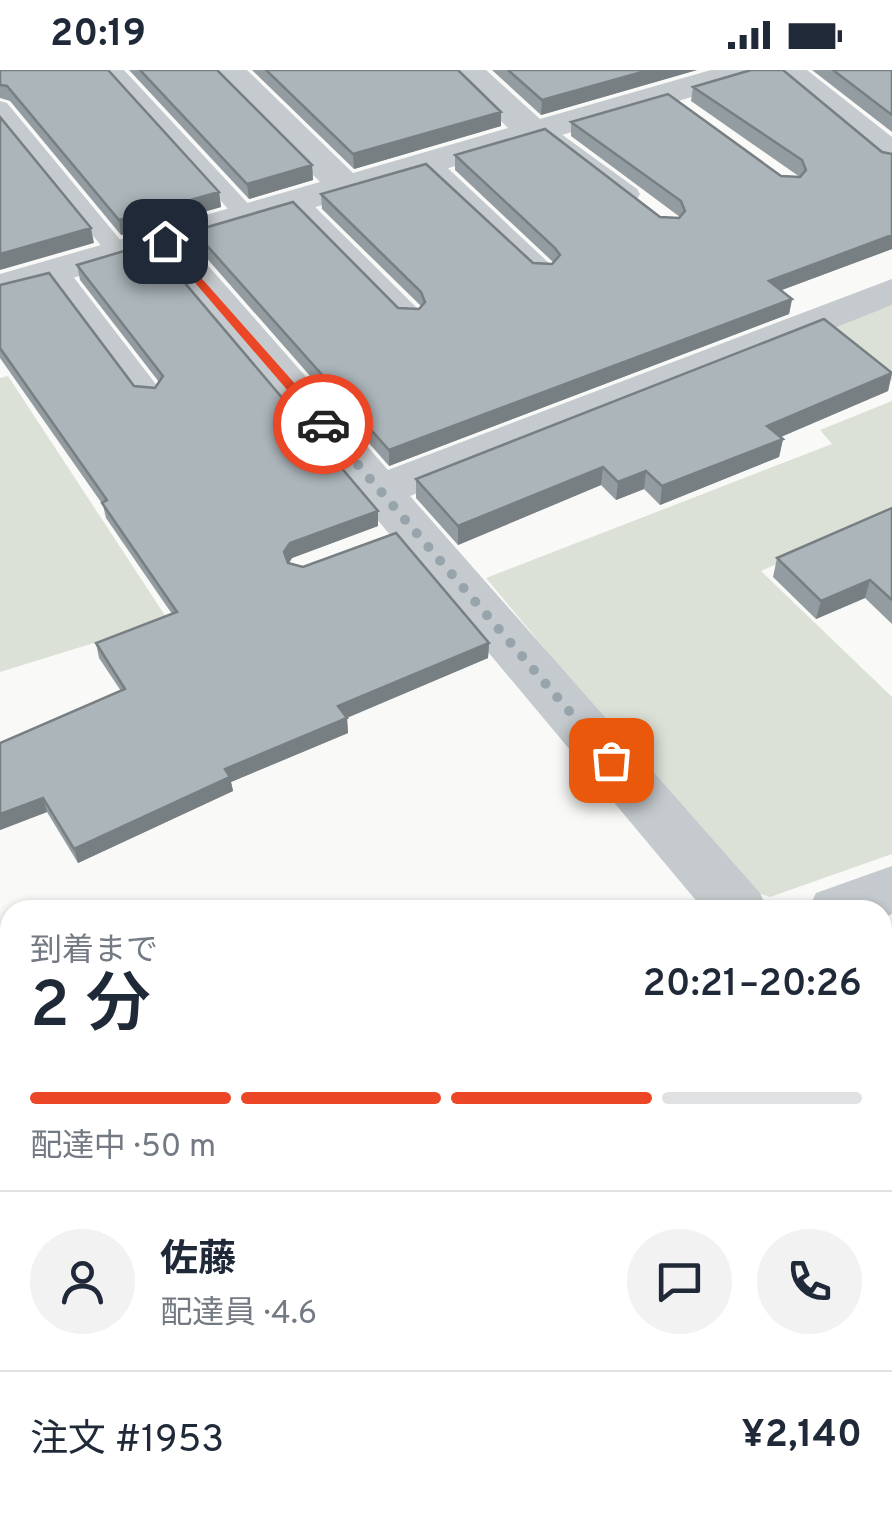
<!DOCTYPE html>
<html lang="ja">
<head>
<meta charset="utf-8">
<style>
	:root { --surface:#fff; --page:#f2f2f3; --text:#1f2937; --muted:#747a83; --line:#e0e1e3; --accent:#eb4625 }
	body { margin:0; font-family:Overpass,"Noto Sans JP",sans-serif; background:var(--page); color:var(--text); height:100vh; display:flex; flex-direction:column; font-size:38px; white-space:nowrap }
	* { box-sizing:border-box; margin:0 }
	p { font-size:32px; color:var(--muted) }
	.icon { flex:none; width:55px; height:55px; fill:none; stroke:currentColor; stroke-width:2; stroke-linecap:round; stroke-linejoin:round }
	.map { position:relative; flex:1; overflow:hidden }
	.drawer { position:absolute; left:0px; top:830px; width:892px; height:622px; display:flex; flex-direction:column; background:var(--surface); border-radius:30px 30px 0 0; box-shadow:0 2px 8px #0004 }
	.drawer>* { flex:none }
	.pin { position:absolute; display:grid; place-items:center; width:85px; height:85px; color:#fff; margin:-42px; border-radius:20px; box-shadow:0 5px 15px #0006 }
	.courier { position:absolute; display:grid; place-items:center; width:100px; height:100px; margin:-50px; border:8px solid #eb4625; border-radius:50%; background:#fff; color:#222; box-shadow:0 2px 12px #0007 }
	.headline em { font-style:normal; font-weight:600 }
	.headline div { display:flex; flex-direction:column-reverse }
	.headline { display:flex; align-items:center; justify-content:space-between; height:170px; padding:0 30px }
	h1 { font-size:65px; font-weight:600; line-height:75px }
	.bar { display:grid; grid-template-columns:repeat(4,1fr); gap:15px 10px; align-content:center; height:120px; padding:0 30px }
	.bar i { height:12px; border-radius:8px; background:var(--line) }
	.bar .active { background:var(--accent) }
	.bar p { grid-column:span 4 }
	.line { display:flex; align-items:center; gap:25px; padding:0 30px; border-top:2px solid var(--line) }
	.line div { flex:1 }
	.round { display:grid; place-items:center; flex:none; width:105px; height:105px; border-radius:52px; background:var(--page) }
	.status { display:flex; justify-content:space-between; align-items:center; height:70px; padding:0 50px; background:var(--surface); direction:ltr }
	.status svg { height:28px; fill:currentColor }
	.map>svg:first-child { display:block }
</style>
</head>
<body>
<div class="status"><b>20:19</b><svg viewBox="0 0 49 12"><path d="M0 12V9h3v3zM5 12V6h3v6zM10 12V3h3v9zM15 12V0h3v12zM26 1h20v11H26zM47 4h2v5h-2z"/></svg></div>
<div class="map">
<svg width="892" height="1451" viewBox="0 0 892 1451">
	<rect width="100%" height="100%" fill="#f9f9f7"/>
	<path fill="#dbe1d7" d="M892,235V311L823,258Z
		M8,306L168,550L0,602V308Z
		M892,331V444L761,501L892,627V784L770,827L743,818L486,508L832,374L820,360Z
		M2,1080L10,1085V1442L52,1443L53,1451H0Z"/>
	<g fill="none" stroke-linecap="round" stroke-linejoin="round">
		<path fill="#c4cacd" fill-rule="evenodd" d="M103,0H124L255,141L258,146L255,151H239Z
			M0,31L7,33L127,178L131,183L127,188H111L0,51Z
			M546,53L637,119L640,124L637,129H621L538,64L535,59L538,54Z
			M429,86L437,88L551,195L555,200L551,205H535L421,98L418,93Z
			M297,125L305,127L419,240L422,245L419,250H401L289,137L286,132L289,127Z
			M57,194L65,196L158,317L162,323L158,329H140L45,201Z"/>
		<path fill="#c4cacd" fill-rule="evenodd" d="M210,0H247L353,103L508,58L449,0H486L540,49L711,0H765L760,7L189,174L388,400L892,209V235L410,426L760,823L768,840H704L155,184L0,229V204L320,112Z
			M769,0H807L892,67V96L879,93Z
			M892,796V844L882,848V840H808L816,823Z
			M882,921L892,924V993L882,990Z
			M10,1024V1082L0,1084V1026Z
			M43,1442H119V1451H43Z
			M627,1442H703L706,1451H630Z"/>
	</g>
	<path fill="#939ca0" d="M0,0L219,122L221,137L121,165L10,31L0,28Z
		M129,0H217L312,95L313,110L249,129Z
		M252,0H458L501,56L354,99Z
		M492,0H697L541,45Z
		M812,0H892V62Z
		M693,17L882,82L892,84V179L781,220L792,229L789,244L389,396L196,176L194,161L398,238L419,239L421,236L322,139L321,124L533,193L552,194L553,192L455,100V85L660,147H680L571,66V52L781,106L800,107L691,31Z
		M77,195L378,441V456L292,488L289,493L489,573L488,588L347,648L348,663L231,712L233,721L78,793L47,742L0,760L121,621L99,588L96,573L172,544L106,448L103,435L0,288V215L134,316L155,318L159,312L80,210Z
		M892,302L888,321L781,367L783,369L779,387L660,435L644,419L616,430L601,415L458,475L416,428V409Z
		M892,438V554L865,528L816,549L773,507L777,488Z
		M452,1442H630L627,1451H454Z
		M767,1442H882L892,1451H770Z"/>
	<path fill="#787f82" d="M649,0H697L541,45L542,30Z
		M501,42V56L354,99L353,84Z
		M312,95L313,110L249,129L247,114Z
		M219,122L221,137L121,165L119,150Z
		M91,158L94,173L0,200V184Z
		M892,165V179L766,226L769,211Z
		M792,229L789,244L389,396V380Z
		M892,303L888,321L764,374L767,356Z
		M783,369L779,387L660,435L662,416Z
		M603,397L601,415L458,475V456Z
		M646,401L644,419L616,430L618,412Z
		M378,441V456L292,488L286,497L284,482L290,473Z
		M870,510L865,528L816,549L821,531Z
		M489,573L488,588L339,651L338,636Z
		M347,648L348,663L231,712L233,721L78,793L74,779L225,699Z
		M43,728L47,742L0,760V744Z"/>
	<path fill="#abb5ba" stroke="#787f82" stroke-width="2.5" d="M0,0H108L219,122L119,150L7,16L0,15Z
		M140,0H217L312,95L247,114Z
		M266,0H458L501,42L353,84Z
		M508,0H649L542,30Z
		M751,0H783L882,82L892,84V165L769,211L792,229L389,380L194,161L293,132L398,238L419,239L425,232L421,222L321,124L426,94L533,193L552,194L560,185L555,178L455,85L545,59L660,147L679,148L685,141L681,131L571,52L668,24L781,106L800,107L806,100L802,90L693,17Z
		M833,0H892V45Z
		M0,47L91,158L0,184Z
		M151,173L378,441L290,473L284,482L288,493L303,497L396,463L489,573L338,636L347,648L225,699L230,707L74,779L43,728L0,744V673L125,619L96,573L177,542L102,433L107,430L0,278V215L49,203L134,316L155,318L163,306L77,195Z
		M824,249L892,303L767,356L783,369L662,416L646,401L618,412L603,397L458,456L416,409Z
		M892,438V530L870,510L821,531L777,488Z
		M882,1017L892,1037V1451H780L778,1442H882Z
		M454,1442H624L626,1451H456Z"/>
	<path fill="#eb4625" d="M165,167L328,351V357H319L161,173Z"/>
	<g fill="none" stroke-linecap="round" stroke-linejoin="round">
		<path stroke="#98a4ac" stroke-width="10" stroke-dasharray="0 18" d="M323,354L611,690"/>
	</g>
</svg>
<div class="pin" style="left:611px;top:690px;background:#ea580c"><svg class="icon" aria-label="bag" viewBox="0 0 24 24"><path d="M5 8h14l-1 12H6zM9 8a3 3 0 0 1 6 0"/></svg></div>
<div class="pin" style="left:165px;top:171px;background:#1f2937"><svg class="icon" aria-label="home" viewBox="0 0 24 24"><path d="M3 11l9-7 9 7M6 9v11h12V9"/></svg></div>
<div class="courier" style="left:323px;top:354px"><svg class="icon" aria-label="car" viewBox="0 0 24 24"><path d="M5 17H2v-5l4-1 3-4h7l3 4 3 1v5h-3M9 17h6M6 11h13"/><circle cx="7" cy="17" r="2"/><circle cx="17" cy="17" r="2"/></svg></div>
<section class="drawer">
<div class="headline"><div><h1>2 分</h1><p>到着まで</p></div><em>20:21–20:26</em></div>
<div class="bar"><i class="active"></i><i class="active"></i><i class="active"></i><i></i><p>配達中 · 50 m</p></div>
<div class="line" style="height:180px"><a class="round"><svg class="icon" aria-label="person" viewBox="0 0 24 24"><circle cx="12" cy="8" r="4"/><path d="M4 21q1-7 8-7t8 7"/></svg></a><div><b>佐藤</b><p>配達員 · 4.6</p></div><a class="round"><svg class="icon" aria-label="chat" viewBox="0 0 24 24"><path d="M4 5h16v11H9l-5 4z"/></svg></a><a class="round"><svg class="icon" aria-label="phone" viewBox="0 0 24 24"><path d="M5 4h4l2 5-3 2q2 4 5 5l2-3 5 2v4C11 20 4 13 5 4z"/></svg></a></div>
<div class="line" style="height:130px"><div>注文 #1953</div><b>¥2,140</b></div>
</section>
</div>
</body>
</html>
